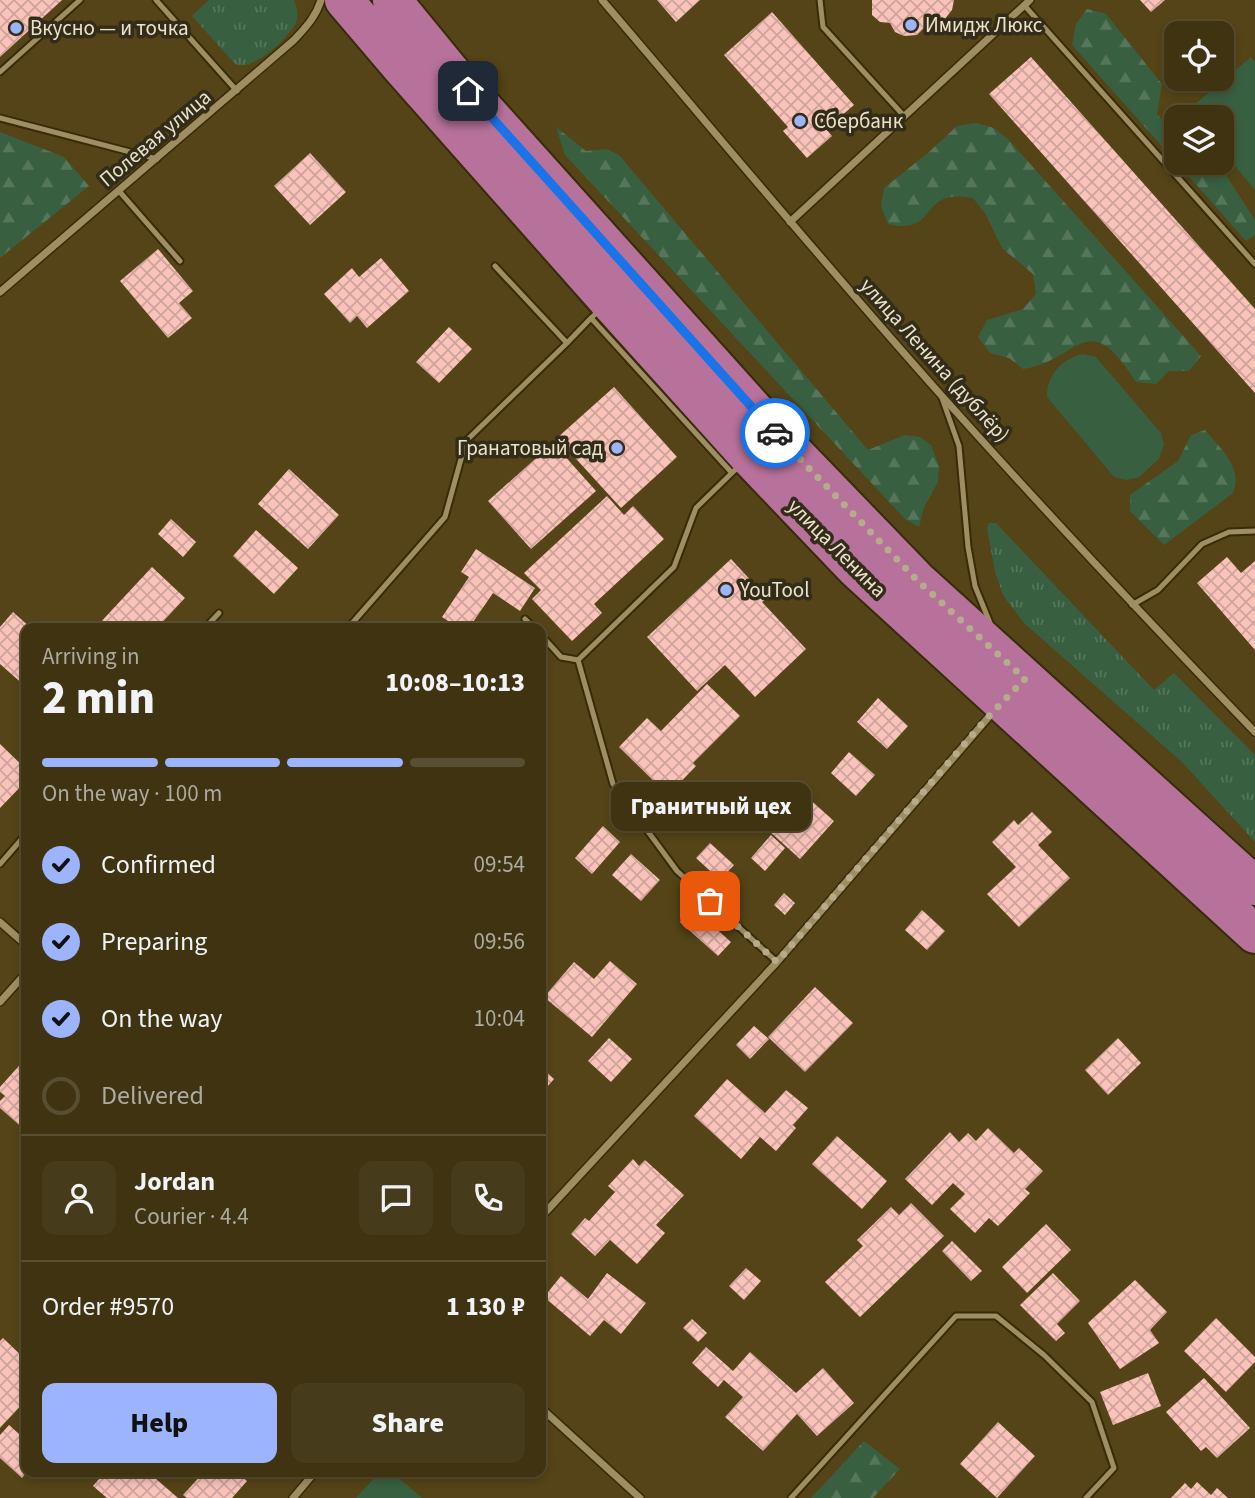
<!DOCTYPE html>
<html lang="en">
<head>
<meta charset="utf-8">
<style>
	:root { --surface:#3f3311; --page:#463b1a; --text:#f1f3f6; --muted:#adaa9f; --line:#584e31; --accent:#9bb4fd }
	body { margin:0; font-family:"Source Sans 3",sans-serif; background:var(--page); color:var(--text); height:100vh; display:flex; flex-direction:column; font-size:26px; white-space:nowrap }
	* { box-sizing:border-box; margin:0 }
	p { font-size:23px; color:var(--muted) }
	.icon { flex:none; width:38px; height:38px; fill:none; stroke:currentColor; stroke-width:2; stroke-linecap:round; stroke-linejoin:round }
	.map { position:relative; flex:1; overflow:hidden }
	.details { position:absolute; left:21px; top:623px; width:525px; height:854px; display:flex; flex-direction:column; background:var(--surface); border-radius:14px; box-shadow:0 4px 10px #0003,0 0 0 2px var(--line) }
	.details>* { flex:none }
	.buttons { position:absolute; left:1164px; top:21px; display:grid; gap:14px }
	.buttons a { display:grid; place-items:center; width:70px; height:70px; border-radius:14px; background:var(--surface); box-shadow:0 4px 10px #0003,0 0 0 2px var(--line); font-size:35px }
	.pin { position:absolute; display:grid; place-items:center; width:60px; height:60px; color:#fff; margin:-30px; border-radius:14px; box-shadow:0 4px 10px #0006 }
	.courier { position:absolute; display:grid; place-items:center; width:70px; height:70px; margin:-35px; border:5px solid #1a73e8; border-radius:50%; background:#fff; color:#222; box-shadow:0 2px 9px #0007 }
	.bubble { position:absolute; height:49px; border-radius:14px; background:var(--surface); box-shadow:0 4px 10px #0003,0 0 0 2px var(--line); font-size:23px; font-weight:800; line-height:49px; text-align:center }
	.headline em { font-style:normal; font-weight:800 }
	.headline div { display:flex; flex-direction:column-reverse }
	.headline { display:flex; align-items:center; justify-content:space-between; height:119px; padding:0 21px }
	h1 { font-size:46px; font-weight:800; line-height:52px }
	.bar { display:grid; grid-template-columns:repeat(4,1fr); gap:10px 7px; align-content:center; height:84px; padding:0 21px }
	.bar i { height:9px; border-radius:5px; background:var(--line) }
	.bar .active { background:var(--accent) }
	.bar p { grid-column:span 4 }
	.line { display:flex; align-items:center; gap:18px; padding:0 21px; border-top:2px solid var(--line) }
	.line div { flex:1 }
	.round { display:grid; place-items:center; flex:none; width:74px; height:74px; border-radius:14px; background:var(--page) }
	ol { padding:0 21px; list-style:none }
	li { display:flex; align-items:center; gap:21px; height:77px }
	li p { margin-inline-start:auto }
	li .icon { padding:7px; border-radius:50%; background:var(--accent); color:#111; stroke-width:4 }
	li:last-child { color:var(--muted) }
	li i { width:38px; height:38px; border:4px solid var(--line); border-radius:50% }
	.button { display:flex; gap:14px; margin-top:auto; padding:14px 21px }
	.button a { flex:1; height:80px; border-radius:14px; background:var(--accent); color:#111; font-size:28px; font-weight:800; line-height:80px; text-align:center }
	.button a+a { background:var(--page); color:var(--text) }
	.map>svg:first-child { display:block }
</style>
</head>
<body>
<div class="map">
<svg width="1255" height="1498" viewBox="0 0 1255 1498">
	<defs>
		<pattern id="grass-tufts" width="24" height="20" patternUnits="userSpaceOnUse" patternTransform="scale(1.75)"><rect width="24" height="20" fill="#386040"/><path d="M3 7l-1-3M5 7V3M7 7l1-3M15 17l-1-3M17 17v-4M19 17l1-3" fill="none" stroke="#55765a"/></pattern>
		<pattern id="forest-firs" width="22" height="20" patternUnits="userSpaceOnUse" patternTransform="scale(1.75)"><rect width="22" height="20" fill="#386040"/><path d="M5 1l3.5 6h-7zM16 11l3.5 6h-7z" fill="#55765a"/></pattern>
		<pattern id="building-cross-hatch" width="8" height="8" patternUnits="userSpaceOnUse" patternTransform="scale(1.75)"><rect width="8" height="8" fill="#fac3ba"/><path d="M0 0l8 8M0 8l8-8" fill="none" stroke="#cda39b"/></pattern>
	</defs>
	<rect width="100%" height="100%" fill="#544417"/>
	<path fill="url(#grass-tufts)" d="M209,0H294C297,8 299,14 296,22C289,38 253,72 235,64L192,16Z
		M989,523H996L1154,690L1174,673L1255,755V842L1182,762L1025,624L1007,601L1002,592L995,572L987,528Z"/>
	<path fill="url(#forest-firs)" d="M1087,9L1106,14L1162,84L1157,114L1176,137V162L1072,45L1076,24Z
		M976,123L994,128L1009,140L1201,356L1189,371H1169L1156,384L1136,382C1087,304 1080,360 1023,369L1009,358L990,353L978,337L987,320L1023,309L1036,294L1033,274L1002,248L985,213L973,198C923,189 936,224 905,226C900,227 894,225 888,224L881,206L884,188L929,152L957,126Z
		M556,127L586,151L607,149L619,155L868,450L905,435L920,437L931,445L939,466L938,482L924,507L919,527L905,519L565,155Z
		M0,132L64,157L89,186L0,258Z
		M1177,163H1218L1255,220V235L1246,241Z
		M1205,430C1221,450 1243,466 1233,493L1164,545L1130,511V495L1178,461L1191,435Z
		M864,1441L900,1469L873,1498H811Z"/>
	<path fill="#386040" d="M1251,57L1255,62V190L1222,151V117H1192L1187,111Z
		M1083,354L1096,357L1161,433L1164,444L1159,459L1139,477L1126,480L1114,477L1047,397C1047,375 1061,359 1083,354Z
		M380,1472H392L422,1498H356Z"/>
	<path fill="url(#building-cross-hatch)" d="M0,0H62L0,57Z
		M657,0H700L676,22Z
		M872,0H954L952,10L944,20L933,19L917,35L904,36L895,32L890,23L880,22L872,15Z
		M1140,0H1165L1151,12Z
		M772,12L854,105L826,129L832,136L807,158L783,131L788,127L724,55Z
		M1031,57L1255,309V393L989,94Z
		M310,153L346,192L310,225L274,186Z
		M158,249L193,291L179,303L192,318L168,338L120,281Z
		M381,258L409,291L367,328L357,316L350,323L324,294L352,268L359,277Z
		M449,327L472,349L439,383L416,362Z
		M614,387L677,457L621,508L557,438Z
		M553,443L596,491L531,549L488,501Z
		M289,469L339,515L308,549L258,504Z
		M607,496L624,515L633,506L664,539L594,604L602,613L572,641L532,599L541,590L524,573Z
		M171,519L196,542L183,557L158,534Z
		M256,530L298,568L274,594L233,556Z
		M476,549L535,588L520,611L493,593L469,628H459L442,617L469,577L461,572Z
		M1227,557L1241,573L1255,561V650L1197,583Z
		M731,559L767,598L762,602L806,649L755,697L725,665L697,691L647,637Z
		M152,567L185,598L157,628H102L98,625Z
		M13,612L31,628H26V687L0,664V627Z
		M707,684L740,716L693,763L696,766L668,795L619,747L647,718L661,731Z
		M878,698L908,726L887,749L857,722Z
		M0,744L26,769V781L0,808Z
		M849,752L875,775L856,796L831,773Z
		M789,781L834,821L800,859L755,818Z
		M1032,812L1052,832L1038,845L1070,878L1019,927L987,894L1016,867L992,842L1014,820L1018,825Z
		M603,826L620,842L592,874L575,858Z
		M771,835L785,848L765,871L751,858Z
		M710,843L734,865L720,880L696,858Z
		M631,854L660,880L641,901L612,875Z
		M784,893L795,903L785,915L774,905Z
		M693,908L731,942L718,956L680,922Z
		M922,910L945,931L927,950L905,930Z
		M610,961L637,984L592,1037L544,997L574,962L594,979Z
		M815,987L853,1023L805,1072L768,1037Z
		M754,1026L769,1039L750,1059L736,1045Z
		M609,1038L632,1059L611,1082L588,1061Z
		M1118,1038L1141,1063L1108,1095L1085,1070Z
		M26,1058V1131L0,1108V1101L5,1096L0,1092V1087Z
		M541,1067L554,1079L541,1094Z
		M727,1079L765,1113L786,1090L808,1108L793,1125L796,1128L776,1151L760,1137L741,1159L694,1116Z
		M988,1128L1014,1153L1019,1148L1043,1171L1025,1189L1030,1193L998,1226L989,1218L975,1233L950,1209L965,1194L953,1183L932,1205L905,1179L950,1132L959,1142L968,1133L976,1141Z
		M837,1136L887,1181L862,1209L812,1164Z
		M633,1159L639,1166L645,1160L684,1195L656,1225L665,1233L637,1264L610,1240L595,1256L571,1234L585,1218L589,1221L615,1192L608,1186Z
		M911,1203L944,1236L860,1317L825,1282L863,1246L857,1240L891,1207L899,1215Z
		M1046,1224L1071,1250L1027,1293L1002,1267Z
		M952,1241L982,1271L971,1281L942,1251Z
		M746,1268L761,1281L744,1300L729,1286Z
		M607,1273L646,1303L621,1334L604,1320L590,1336L544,1297L561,1276L588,1299Z
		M1053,1273L1080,1301L1057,1324L1065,1333L1056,1341L1020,1305Z
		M1135,1280L1167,1312L1150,1330L1159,1343L1120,1369L1088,1323Z
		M1216,1318L1255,1357V1362L1226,1392L1184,1351Z
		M692,1319L707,1333L698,1342L683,1328Z
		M3,1338L26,1360V1400L0,1428V1341Z
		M706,1347L733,1371L750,1352L796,1393L823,1368L854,1403L817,1436L797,1414L763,1451L725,1417L743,1397L724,1380L718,1387L692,1363Z
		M1148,1373L1161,1406L1113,1425L1100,1392Z
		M1204,1378L1250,1428L1217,1458L1206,1447L1201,1451L1166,1412Z
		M998,1422L1035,1456L997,1498L960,1464Z
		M9,1425L26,1440V1473L22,1478L0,1458V1435Z
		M105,1472H148L178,1498H107L93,1486Z
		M204,1472H236L247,1481L232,1498H187L183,1495Z
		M1197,1482L1211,1495L1217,1488L1228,1498H1171L1185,1483L1191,1489Z"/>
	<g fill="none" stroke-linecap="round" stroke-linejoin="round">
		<g stroke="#372b08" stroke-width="9">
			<path id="lane" d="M156,0L237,91
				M820,0L823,27L904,116
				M1024,5L1255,264
				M0,72L80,0
				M0,118L157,159
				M119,191L180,261
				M600,310L591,318L732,473
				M567,343L591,318
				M942,398L959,446L968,547L975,586L990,623
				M1132,605L1158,590L1202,544L1229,532L1255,531
				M525,619L534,628
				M205,628L219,613
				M348,628L445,517L466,441L567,343L495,266
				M541,635L561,657L578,660L674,567L696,508L738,467
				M578,660L613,784L677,871L777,962
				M0,864L26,834
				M791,1498L956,1316H996L1044,1355L1092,1402L1114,1468L1086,1498"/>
		</g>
		<g stroke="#372b08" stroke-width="10">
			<path id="street" d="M602,0C715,132 825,265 941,395C1043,509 1148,621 1255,732
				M790,222L1030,0
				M0,292L294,40C305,28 316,17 321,0
				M0,922L26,945
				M0,1002L26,973
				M541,1217L777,962L993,712
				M541,1408L640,1498
				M293,1498L315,1472"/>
		</g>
		<g stroke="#372b08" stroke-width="42">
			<path id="primary" d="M344,0L401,67L609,302L749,457L855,568L1255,934
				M392,0L451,72L775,433L917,580L1255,886"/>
		</g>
		<use href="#lane" stroke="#9f8e61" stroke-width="5"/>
		<use href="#street" stroke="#9f8e61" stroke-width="7"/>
		<use href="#primary" stroke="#b7729b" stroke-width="38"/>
	</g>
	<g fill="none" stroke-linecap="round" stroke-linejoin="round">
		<path stroke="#b6ab8b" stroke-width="7" stroke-dasharray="0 12.6" d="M710,901L777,962L986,719L1025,679L917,580L775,433"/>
		<path stroke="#1a73e8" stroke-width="9" d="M468,91L775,433"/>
	</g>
	<g fill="#9bb4fd" stroke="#332c19" stroke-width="2.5">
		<circle cx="911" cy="25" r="7"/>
		<circle cx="16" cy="28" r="7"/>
		<circle cx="800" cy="121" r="7"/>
		<circle cx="617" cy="448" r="7"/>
		<circle cx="726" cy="590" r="7"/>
	</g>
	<g text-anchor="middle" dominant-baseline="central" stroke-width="7" stroke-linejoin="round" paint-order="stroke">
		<g font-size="21" fill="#ebe2ca" stroke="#332c19" text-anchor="start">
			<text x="925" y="25">Имидж Люкс</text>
			<text x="30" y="28">Вкусно — и точка</text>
			<text x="814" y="121">Сбербанк</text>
			<text x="603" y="448" text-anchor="end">Гранатовый сад</text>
			<text x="740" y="590">YouTool</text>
		</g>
		<g font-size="21" fill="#ebe2ca" stroke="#332c19">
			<text transform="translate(155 138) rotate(-40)">Полевая улица</text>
			<text transform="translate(935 360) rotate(48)">улица Ленина (дублёр)</text>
			<text transform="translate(837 548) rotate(45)">улица Ленина</text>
		</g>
	</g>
</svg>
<div class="buttons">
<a><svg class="icon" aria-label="locate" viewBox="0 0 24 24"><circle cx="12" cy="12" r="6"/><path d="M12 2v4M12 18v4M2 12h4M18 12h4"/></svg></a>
<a><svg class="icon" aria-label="layers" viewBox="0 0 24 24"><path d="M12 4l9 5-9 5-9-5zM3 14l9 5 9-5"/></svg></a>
</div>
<div class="pin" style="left:710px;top:901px;background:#ea580c"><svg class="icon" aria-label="bag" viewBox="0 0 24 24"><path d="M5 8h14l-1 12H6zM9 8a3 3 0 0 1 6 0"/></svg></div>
<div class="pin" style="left:468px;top:91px;background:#1f2937"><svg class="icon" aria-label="home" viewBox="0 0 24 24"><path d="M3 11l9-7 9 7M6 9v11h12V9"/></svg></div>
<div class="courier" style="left:775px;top:433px"><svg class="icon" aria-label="car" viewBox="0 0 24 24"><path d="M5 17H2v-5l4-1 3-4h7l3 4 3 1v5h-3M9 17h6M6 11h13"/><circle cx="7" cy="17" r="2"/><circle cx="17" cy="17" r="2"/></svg></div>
<div class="bubble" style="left:611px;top:782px;width:200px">Гранитный цех</div>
<section class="details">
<div class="headline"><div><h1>2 min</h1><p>Arriving in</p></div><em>10:08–10:13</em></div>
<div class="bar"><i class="active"></i><i class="active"></i><i class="active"></i><i></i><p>On the way · 100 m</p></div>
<ol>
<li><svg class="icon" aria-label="check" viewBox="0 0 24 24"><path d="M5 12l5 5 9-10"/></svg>Confirmed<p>09:54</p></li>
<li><svg class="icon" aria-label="check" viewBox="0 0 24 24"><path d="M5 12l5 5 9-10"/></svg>Preparing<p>09:56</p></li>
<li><svg class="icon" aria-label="check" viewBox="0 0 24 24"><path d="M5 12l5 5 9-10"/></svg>On the way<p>10:04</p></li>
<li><i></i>Delivered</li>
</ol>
<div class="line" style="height:126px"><a class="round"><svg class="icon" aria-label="person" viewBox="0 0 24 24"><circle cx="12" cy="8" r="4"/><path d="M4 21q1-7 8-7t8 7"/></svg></a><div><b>Jordan</b><p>Courier · 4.4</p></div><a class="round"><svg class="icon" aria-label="chat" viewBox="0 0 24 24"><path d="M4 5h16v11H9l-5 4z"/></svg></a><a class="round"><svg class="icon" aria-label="phone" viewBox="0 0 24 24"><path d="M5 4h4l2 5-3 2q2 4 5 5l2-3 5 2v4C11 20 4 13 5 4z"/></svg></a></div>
<div class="line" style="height:91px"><div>Order #9570</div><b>1 130 ₽</b></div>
<div class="button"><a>Help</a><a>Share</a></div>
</section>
</div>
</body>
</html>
